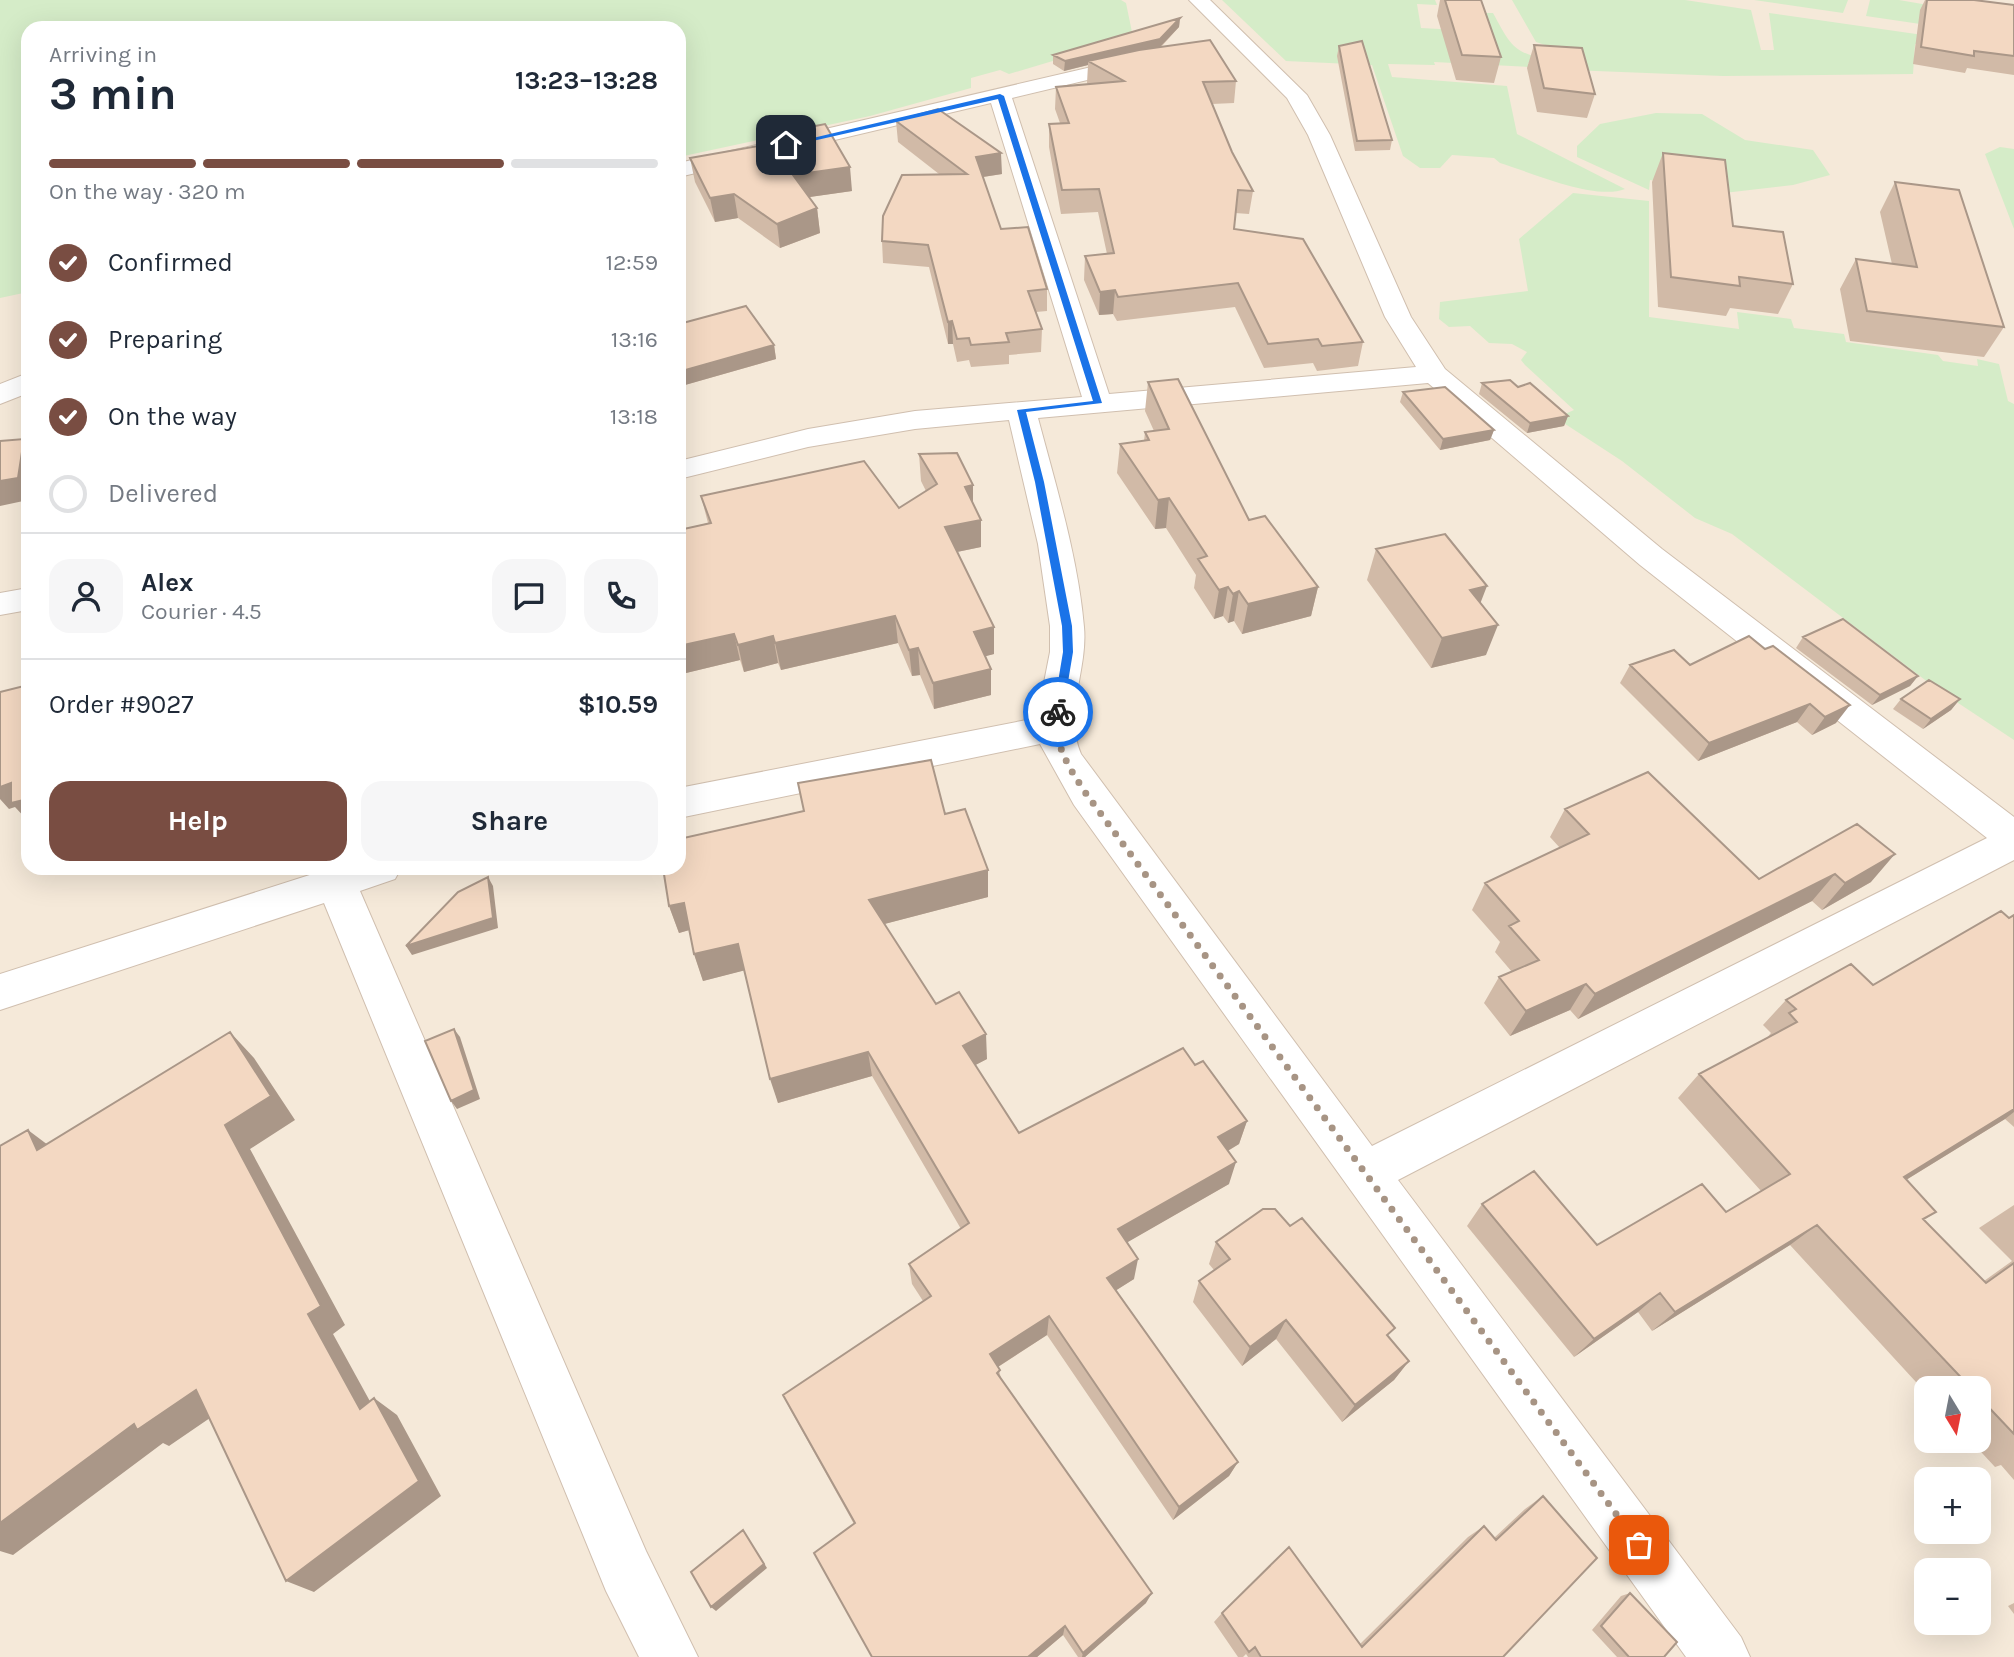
<!DOCTYPE html>
<html lang="en">
<head>
<meta charset="utf-8">
<style>
	:root { --surface:#fff; --page:#f6f6f7; --text:#1f2937; --muted:#747a83; --line:#e0e1e3; --accent:#794d42 }
	body { margin:0; font-family:Karla,sans-serif; background:var(--page); color:var(--text); height:100vh; display:flex; flex-direction:column; font-size:26px; white-space:nowrap }
	* { box-sizing:border-box; margin:0 }
	p { font-size:23px; color:var(--muted) }
	.icon { flex:none; width:38px; height:38px; fill:none; stroke:currentColor; stroke-width:2; stroke-linecap:round; stroke-linejoin:round }
	.map { position:relative; flex:1; overflow:hidden }
	.side { position:absolute; left:21px; top:21px; width:665px; height:854px; display:flex; flex-direction:column; background:var(--surface); border-radius:21px; box-shadow:0 7px 28px #0002 }
	.side>* { flex:none }
	.needle { width:46px; rotate:170deg }
	.fabs { position:absolute; left:1914px; top:1376px; display:grid; gap:14px }
	.fabs a { display:grid; place-items:center; width:77px; height:77px; border-radius:14px; background:var(--surface); box-shadow:0 7px 28px #0002; font-size:35px }
	.pin { position:absolute; display:grid; place-items:center; width:60px; height:60px; color:#fff; margin:-30px; border-radius:14px; box-shadow:0 4px 10px #0006 }
	.courier { position:absolute; display:grid; place-items:center; width:70px; height:70px; margin:-35px; border:5px solid #1a73e8; border-radius:50%; background:#fff; color:#222; box-shadow:0 2px 9px #0007 }
	.overview em { font-style:normal; font-weight:700 }
	.overview div { display:flex; flex-direction:column-reverse }
	.overview { display:flex; align-items:center; justify-content:space-between; height:119px; padding:0 28px }
	h1 { font-size:46px; font-weight:700; line-height:52px }
	.bar { display:grid; grid-template-columns:repeat(4,1fr); gap:10px 7px; align-content:center; height:84px; padding:0 28px }
	.bar i { height:9px; border-radius:5px; background:var(--line) }
	.bar .active { background:var(--accent) }
	.bar p { grid-column:span 4 }
	.line { display:flex; align-items:center; gap:18px; padding:0 28px; border-top:2px solid var(--line) }
	.line div { flex:1 }
	.round { display:grid; place-items:center; flex:none; width:74px; height:74px; border-radius:21px; background:var(--page) }
	ol { padding:0 28px; list-style:none }
	li { display:flex; align-items:center; gap:21px; height:77px }
	li p { margin-inline-start:auto }
	li .icon { padding:7px; border-radius:50%; background:var(--accent); color:#fff; stroke-width:4 }
	li:last-child { color:var(--muted) }
	li i { width:38px; height:38px; border:4px solid var(--line); border-radius:50% }
	.button { display:flex; gap:14px; margin-top:auto; padding:14px 28px }
	.button a { flex:1; height:80px; border-radius:21px; background:var(--accent); color:#fff; font-size:28px; font-weight:700; line-height:80px; text-align:center }
	.button a+a { background:var(--page); color:var(--text) }
	.map>svg:first-child { display:block }
</style>
</head>
<body>
<div class="map">
<svg width="2014" height="1657" viewBox="0 0 2014 1657">
	<rect width="100%" height="100%" fill="#fdf7eb"/>
	<path fill="#f5e9d9" fill-rule="evenodd" d="M0,0H2014V1657H0ZM28,28H679V868H28ZM1927,1388H1979V1440H1927ZM1927,1479H1979V1531H1927ZM1927,1570H1979V1622H1927Z"/>
	<path fill="#d5ecc8" d="M0,0H1121L1126,3L1133,37L1009,74L1000,70L971,78V88L870,116L679,157V28H28V292L0,298Z
		M1222,0H1435L1437,5L1417,4L1421,28L1477,31L1473,13H1493C1510,44 1513,54 1549,59L1548,46L1536,42L1512,0H1685L1751,10L1761,50H1774L1769,13L2014,48L1948,49L1915,44L1913,74L1723,76L1545,69L1542,64L1528,63L1529,67L1434,62L1435,65L1388,64L1392,77L1507,86L1517,134L1625,189C1595,201 1530,172 1500,163L1494,158L1452,155L1440,168H1420L1403,156L1372,65L1286,61Z
		M1754,0H1848L1843,13Z
		M1870,0H1899L1934,6L1927,25L1866,16Z
		M1656,113L1702,114L1745,140L1813,150L1830,175L1793,185L1724,193L1713,188L1650,180L1649,190L1577,157V146L1600,124Z
		M2000,147L2014,149V229L1985,154Z
		M1573,193L1649,201V317L1739,329L1737,312L1791,319L1794,328L1844,334L1846,342L1938,355L1943,361L1978,366L1977,359L1999,364L2008,401L2014,404V740L1937,689L1732,534L1695,518L1622,461L1556,418L1574,410L1525,365L1521,360L1527,352L1512,344L1489,343L1470,326L1449,327L1439,319L1440,302L1528,291L1519,239Z"/>
	<g fill="none" stroke-linecap="round" stroke-linejoin="round">
		<g stroke="#d0bfaf" stroke-width="2">
			<path id="minor" d="M1189,0H1210L1307,95L1330,135L1411,317L1445,369L1662,549L2014,817V860L1398,1180L1741,1637L1750,1657H1686L1074,805L1040,744L679,818V788L1037,718L1050,652V626L1038,544L1009,420L915,429L808,447L679,479V461L808,429L915,411L1082,397L991,103L679,177V163L1139,56L1146,58L1150,62L1146,66L1012,98L1109,394L1416,367L1385,317L1308,135L1287,98ZM1428,383L1640,565L1987,838L1372,1146L1081,754C1063,712 1088,671 1084,627C1078,557 1056,486 1038,418Z
				M28,373V393L0,404V384Z
				M28,588V610L0,615V593Z
				M323,868H401L395,879L360,891L646,1551L698,1657H639L606,1591L324,903L0,1010V974L319,872Z"/>
		</g>
		<use href="#minor" fill="#fff" fill-rule="evenodd"/>
	</g>
	<path fill="#d1baa7" d="M1440,0H1481L1501,57L1494,83L1456,80L1437,16Z
		M1925,0H1974L2014,5V75L1967,68L1965,73L1913,64L1920,10Z
		M1180,18L1179,27L1161,47L1236,81L1234,103L1212,104L1232,152L1253,191L1249,214L1235,213L1234,229L1363,342L1358,366L1317,371L1313,363L1264,368L1235,307L1117,321L1113,314L1099,315L1084,280L1085,256L1107,254L1098,212L1061,214L1049,147V124L1060,123L1055,109L1056,87L1088,84L1087,83L1088,65L1064,71L1053,64V55Z
		M1534,45L1595,94L1587,118L1537,112L1527,68Z
		M1339,46L1392,140L1390,150L1355,151L1337,56Z
		M896,121L1002,174L983,177L1001,229L1047,289V311L1036,312L1042,329L1041,352L1009,355V364L971,367L969,360L957,362L953,344H948L929,267L883,263L882,241L939,174L898,142Z
		M785,132L852,191L809,197L817,208L820,233L780,248L738,218L715,222L695,182L690,158L786,141Z
		M1663,153L1733,226L1793,284L1778,314L1730,308L1726,316L1658,307L1652,182Z
		M1895,182L2004,327L1984,357L1850,341L1840,289L1856,259L1892,264L1880,212Z
		M679,324L774,345L776,359L685,385L679,378Z
		M1148,382L1249,520L1318,587L1311,616L1242,634L1234,621L1228,623L1223,616L1214,619L1194,588L1196,575L1166,528L1155,529L1117,473L1120,444L1144,441L1145,432L1154,431L1145,411Z
		M1482,383L1518,387L1568,416L1564,426L1527,433L1479,394Z
		M1403,392L1494,430L1490,440L1440,450L1400,402Z
		M919,454L973,485V504L981,547L957,552L994,654L985,656L991,669V695L934,709L920,675L912,676L898,643L781,670L778,663L744,672L740,660L686,673L683,662L679,664V530L708,523L701,496L899,508L926,491L921,481Z
		M1376,549L1480,603L1486,655L1431,668L1367,580Z
		M1803,637L1918,676L1910,686L1872,705L1796,648Z
		M1765,649L1836,723L1812,735L1797,722L1698,761L1620,683L1630,665H1690Z
		M1901,699H1960L1951,710L1923,729L1893,709Z
		M1565,809L1759,879L1857,824L1871,882L1822,910L1812,901L1578,1019L1570,1010L1510,1036L1484,1003L1499,977L1512,972L1495,952L1500,942L1472,910L1485,883L1560,848L1550,837Z
		M945,814L988,870V897L884,924L936,1004L987,1059L975,1065L1019,1133L1195,1065L1247,1121L1239,1144L1228,1151L1229,1184L1127,1242L1134,1279L1116,1290L1238,1462L1229,1476L1173,1520L1047,1335L998,1367L1001,1378L1146,1603L1085,1657H1078L1063,1635L1037,1657H872L854,1524L791,1411L783,1395L923,1301L912,1284L909,1264L961,1229L872,1076L778,1103L745,970L703,981L694,954L689,930L679,933L669,906Z
		M2014,915V1127L2005,1119L1906,1180L1936,1212L1924,1220L1984,1281L2012,1261L1979,1228L2014,1205V1480L2001,1465L1995,1467L1970,1440H1979V1388H1927V1394L1790,1245L1652,1331L1638,1312L1574,1357L1467,1226L1482,1204L1597,1245L1726,1212L1761,1191L1678,1098L1699,1074L1766,1039L1771,1033L1763,1025L1786,1000L1873,985Z
		M1216,1242L1389,1337L1409,1361L1394,1380L1342,1422L1276,1339L1242,1366L1193,1302L1199,1281L1214,1270L1209,1264Z
		M1543,1496L1503,1657H1248L1246,1654L1243,1657H1238L1214,1622L1222,1613L1360,1644L1468,1537L1484,1526L1494,1538L1525,1509Z
		M1630,1593L1664,1657H1617L1592,1630L1621,1596Z
		M2014,1603V1614L2008,1606Z"/>
	<path fill="#aa9788" d="M1180,18L1179,27L1159,48L1088,61V65L1064,71L1065,61Z
		M1001,153L1002,174L976,178V157Z
		M850,167L852,191L796,199L793,175Z
		M734,194L738,218L715,222L710,198Z
		M817,208L820,233L780,248L777,224Z
		M1115,290L1113,314L1099,315L1100,292Z
		M952,321L953,344H948V322Z
		M774,345L776,359L685,385L682,371Z
		M1568,416L1564,426L1527,433L1530,423Z
		M1494,430L1490,440L1440,450L1443,439Z
		M24,439L28,444V500L0,506V481Z
		M973,485V512L965,487Z
		M1169,498L1166,528L1155,529L1158,500Z
		M981,520V547L947,554L945,527Z
		M1487,586L1475,617L1470,590Z
		M1228,587L1223,616L1214,619L1219,590Z
		M1318,587L1311,616L1242,634L1248,604Z
		M1239,591L1234,621L1228,623L1233,594Z
		M895,616L898,643L781,670L775,643Z
		M1498,625L1486,655L1431,668L1442,638Z
		M994,627V654L975,659L974,632Z
		M734,634L740,660L686,673L679,646Z
		M773,636L778,663L744,672L738,645Z
		M679,646L683,662L679,664Z
		M918,648L920,675L912,676L909,650Z
		M991,669V695L934,709L933,683Z
		M1918,676L1910,686L1872,705L1880,695Z
		M1960,699L1951,710L1923,729L1931,719Z
		M1810,704L1797,722L1698,761L1709,743Z
		M1850,705L1836,723L1812,735L1825,717Z
		M11,783L28,799V821L15,807L9,809L0,799V787Z
		M1895,854L1871,882L1822,910L1845,883Z
		M988,870V897L873,927L869,900Z
		M1835,874L1812,901L1578,1019L1595,994Z
		M488,877L493,886L498,928L412,955L406,946Z
		M684,903L693,929L679,933L669,906Z
		M738,944L746,970L703,981L694,954Z
		M1586,984L1570,1010L1510,1036L1526,1011Z
		M454,1029L460,1037L480,1099L457,1109L451,1101Z
		M230,1032L254,1058L295,1120L250,1149L345,1325L333,1334L383,1425L360,1409L308,1314L225,1125Z
		M986,1034L987,1059L964,1071L963,1046Z
		M868,1052L872,1076L778,1103L770,1079Z
		M2014,1109V1112L2005,1119L1875,1199L1904,1177Z
		M1247,1121L1239,1144L1212,1160L1218,1137Z
		M28,1130L60,1154L37,1150Z
		M1236,1162L1229,1184L1114,1250L1118,1229Z
		M1817,1225L1790,1245L1652,1331L1675,1312Z
		M1138,1259L1134,1279L1104,1298L1107,1278Z
		M1660,1293L1638,1312L1574,1357L1594,1339Z
		M1049,1316L1047,1335L990,1372V1354Z
		M1286,1320L1276,1339L1242,1366L1250,1347Z
		M1409,1361L1394,1380L1342,1422L1355,1405Z
		M196,1390L226,1407L169,1446L163,1443L13,1555L0,1551V1523L134,1424Z
		M374,1398L397,1415L441,1496L314,1592L286,1581Z
		M1238,1462L1229,1476L1173,1520L1179,1507Z
		M743,1530L767,1568L716,1611L711,1607Z
		M1152,1593L1146,1603L1085,1657H1082L1083,1653Z
		M1065,1626L1063,1635L1037,1657H1028Z"/>
	<path fill="#f3d8c2" stroke="#aa9788" stroke-width="2" d="M1445,0H1481L1501,57L1462,55Z
		M1927,0H1974L2014,5V56L1974,51V56L1921,47Z
		M1180,18L1160,39L1065,61L1053,55Z
		M1210,40L1236,81L1203,82L1232,152L1253,191L1238,190L1234,229L1303,239L1363,342L1322,346L1318,339L1268,344L1238,283L1118,297L1115,290L1100,292L1085,256L1114,253L1099,189L1062,190L1049,124L1069,123L1056,87L1124,81L1088,61L1139,50Z
		M1362,41L1392,140L1357,141L1339,46Z
		M1534,45L1582,48L1595,94L1544,88Z
		M938,109L1001,153L976,157L1001,229L1028,227L1047,289L1028,291L1042,329L1006,333L1009,342L971,345L969,338L957,339L952,321L948,322L928,245L882,241L883,216L902,175L967,174L896,121Z
		M825,124L850,167L793,175L817,208L777,224L734,194L710,198L690,158L792,140L785,132Z
		M1663,153L1725,160L1733,226L1783,232L1793,284L1739,277L1740,286L1671,277Z
		M1895,182L1959,190L2004,327L1867,311L1856,259L1917,267Z
		M746,306L774,345L682,371L679,368V324Z
		M1178,379L1249,520L1265,516L1318,587L1248,604L1239,591L1233,594L1228,587L1219,590L1198,559L1207,556L1169,498L1158,500L1120,444L1149,440L1145,432L1169,429L1148,382Z
		M1510,380L1518,387L1530,383L1568,416L1530,423L1482,383Z
		M1445,387L1494,430L1443,439L1403,392Z
		M24,439L18,478L0,481V441Z
		M957,453L973,485L965,487L981,520L945,527L994,627L974,632L991,669L933,683L918,648L909,650L895,616L775,643L773,636L738,645L734,634L679,646V530L711,523L701,496L864,461L899,508L937,484L919,454Z
		M1445,534L1487,586L1470,590L1498,625L1442,638L1376,549Z
		M1843,619L1918,676L1880,695L1803,637Z
		M1749,636L1765,649L1773,646L1850,705L1825,717L1810,704L1709,743L1630,665L1674,650L1690,665Z
		M1929,680L1960,699L1931,719L1901,699Z
		M28,685V799L11,803V783L0,787V692Z
		M931,760L945,814L965,809L988,870L869,900L936,1004L959,992L986,1034L963,1046L1019,1133L1183,1048L1195,1065L1203,1061L1247,1121L1218,1137L1236,1162L1118,1229L1138,1259L1107,1278L1238,1462L1179,1507L1049,1316L990,1354L1000,1370L997,1373L1152,1593L1083,1653L1065,1626L1028,1657H872L814,1553L855,1523L783,1395L931,1296L909,1264L969,1223L868,1052L770,1079L738,944L694,954L684,903L669,906L663,868H679V839L804,811L798,783Z
		M1648,772L1759,879L1857,824L1895,854L1845,883L1835,874L1595,994L1586,984L1526,1011L1499,977L1539,960L1509,926L1519,921L1485,883L1589,834L1565,809Z
		M488,877L493,918L406,946L458,892Z
		M2001,911L2009,918L2014,915V1109L1904,1177L1936,1212L1923,1219L1986,1283L2014,1263V1434L1979,1397V1388H1971L1817,1225L1675,1312L1660,1293L1594,1339L1482,1204L1534,1171L1597,1245L1702,1184L1726,1212L1790,1174L1699,1074L1797,1022L1789,1013L1796,1009L1786,1000L1851,964L1873,985Z
		M454,1029L474,1090L451,1101L425,1041Z
		M230,1032L271,1096L225,1125L321,1306L308,1314L360,1409L374,1398L419,1481L286,1581L196,1390L137,1430L134,1424L0,1523V1146L28,1130L37,1150Z
		M1263,1209H1275L1290,1226L1302,1218L1395,1328L1387,1335L1409,1361L1355,1405L1286,1320L1250,1347L1199,1281L1230,1259L1216,1242Z
		M1543,1496L1597,1558L1503,1657H1261L1255,1647L1249,1652L1222,1613L1289,1547L1362,1647L1484,1526L1496,1540Z
		M743,1530L764,1564L711,1607L691,1572Z
		M1630,1593L1677,1642L1664,1657H1629L1601,1626Z"/>
	<path fill="#1a73e8" d="M1000,94L1004,96L1102,403L1026,412L1044,482L1072,626L1073,652L1063,712L1058,716L1053,712L1063,652L1062,626L1035,482L1017,410L1093,401L998,99L786,147L783,145Z"/>
	<g fill="none" stroke-linecap="round" stroke-linejoin="round">
		<path stroke="#a79484" stroke-width="7" stroke-dasharray="0 12.6" d="M1058,712C1052,744 1070,769 1087,795L1639,1545"/>
	</g>
</svg>
<div class="fabs">
<a><svg class="needle" viewBox="-14 -14 28 28"><path d="M0-13l5 13h-10z" fill="#e53935"/><path d="M0 13l5-13h-10z" fill="#747a83"/></svg></a>
<a>+</a>
<a>−</a>
</div>
<div class="pin" style="left:1639px;top:1545px;background:#ea580c"><svg class="icon" aria-label="bag" viewBox="0 0 24 24"><path d="M5 8h14l-1 12H6zM9 8a3 3 0 0 1 6 0"/></svg></div>
<div class="pin" style="left:786px;top:145px;background:#1f2937"><svg class="icon" aria-label="home" viewBox="0 0 24 24"><path d="M3 11l9-7 9 7M6 9v11h12V9"/></svg></div>
<div class="courier" style="left:1058px;top:712px"><svg class="icon" aria-label="bike" viewBox="0 0 24 24"><circle cx="6" cy="16" r="4"/><circle cx="18" cy="16" r="4"/><path d="M6 16l4-8h5l3 8M10 8l3 8H6M13 5h3"/></svg></div>
<section class="side">
<div class="overview"><div><h1>3 min</h1><p>Arriving in</p></div><em>13:23–13:28</em></div>
<div class="bar"><i class="active"></i><i class="active"></i><i class="active"></i><i></i><p>On the way · 320 m</p></div>
<ol>
<li><svg class="icon" aria-label="check" viewBox="0 0 24 24"><path d="M5 12l5 5 9-10"/></svg>Confirmed<p>12:59</p></li>
<li><svg class="icon" aria-label="check" viewBox="0 0 24 24"><path d="M5 12l5 5 9-10"/></svg>Preparing<p>13:16</p></li>
<li><svg class="icon" aria-label="check" viewBox="0 0 24 24"><path d="M5 12l5 5 9-10"/></svg>On the way<p>13:18</p></li>
<li><i></i>Delivered</li>
</ol>
<div class="line" style="height:126px"><a class="round"><svg class="icon" aria-label="person" viewBox="0 0 24 24"><circle cx="12" cy="8" r="4"/><path d="M4 21q1-7 8-7t8 7"/></svg></a><div><b>Alex</b><p>Courier · 4.5</p></div><a class="round"><svg class="icon" aria-label="chat" viewBox="0 0 24 24"><path d="M4 5h16v11H9l-5 4z"/></svg></a><a class="round"><svg class="icon" aria-label="phone" viewBox="0 0 24 24"><path d="M5 4h4l2 5-3 2q2 4 5 5l2-3 5 2v4C11 20 4 13 5 4z"/></svg></a></div>
<div class="line" style="height:91px"><div>Order #9027</div><b>$10.59</b></div>
<div class="button"><a>Help</a><a>Share</a></div>
</section>
</div>
</body>
</html>
